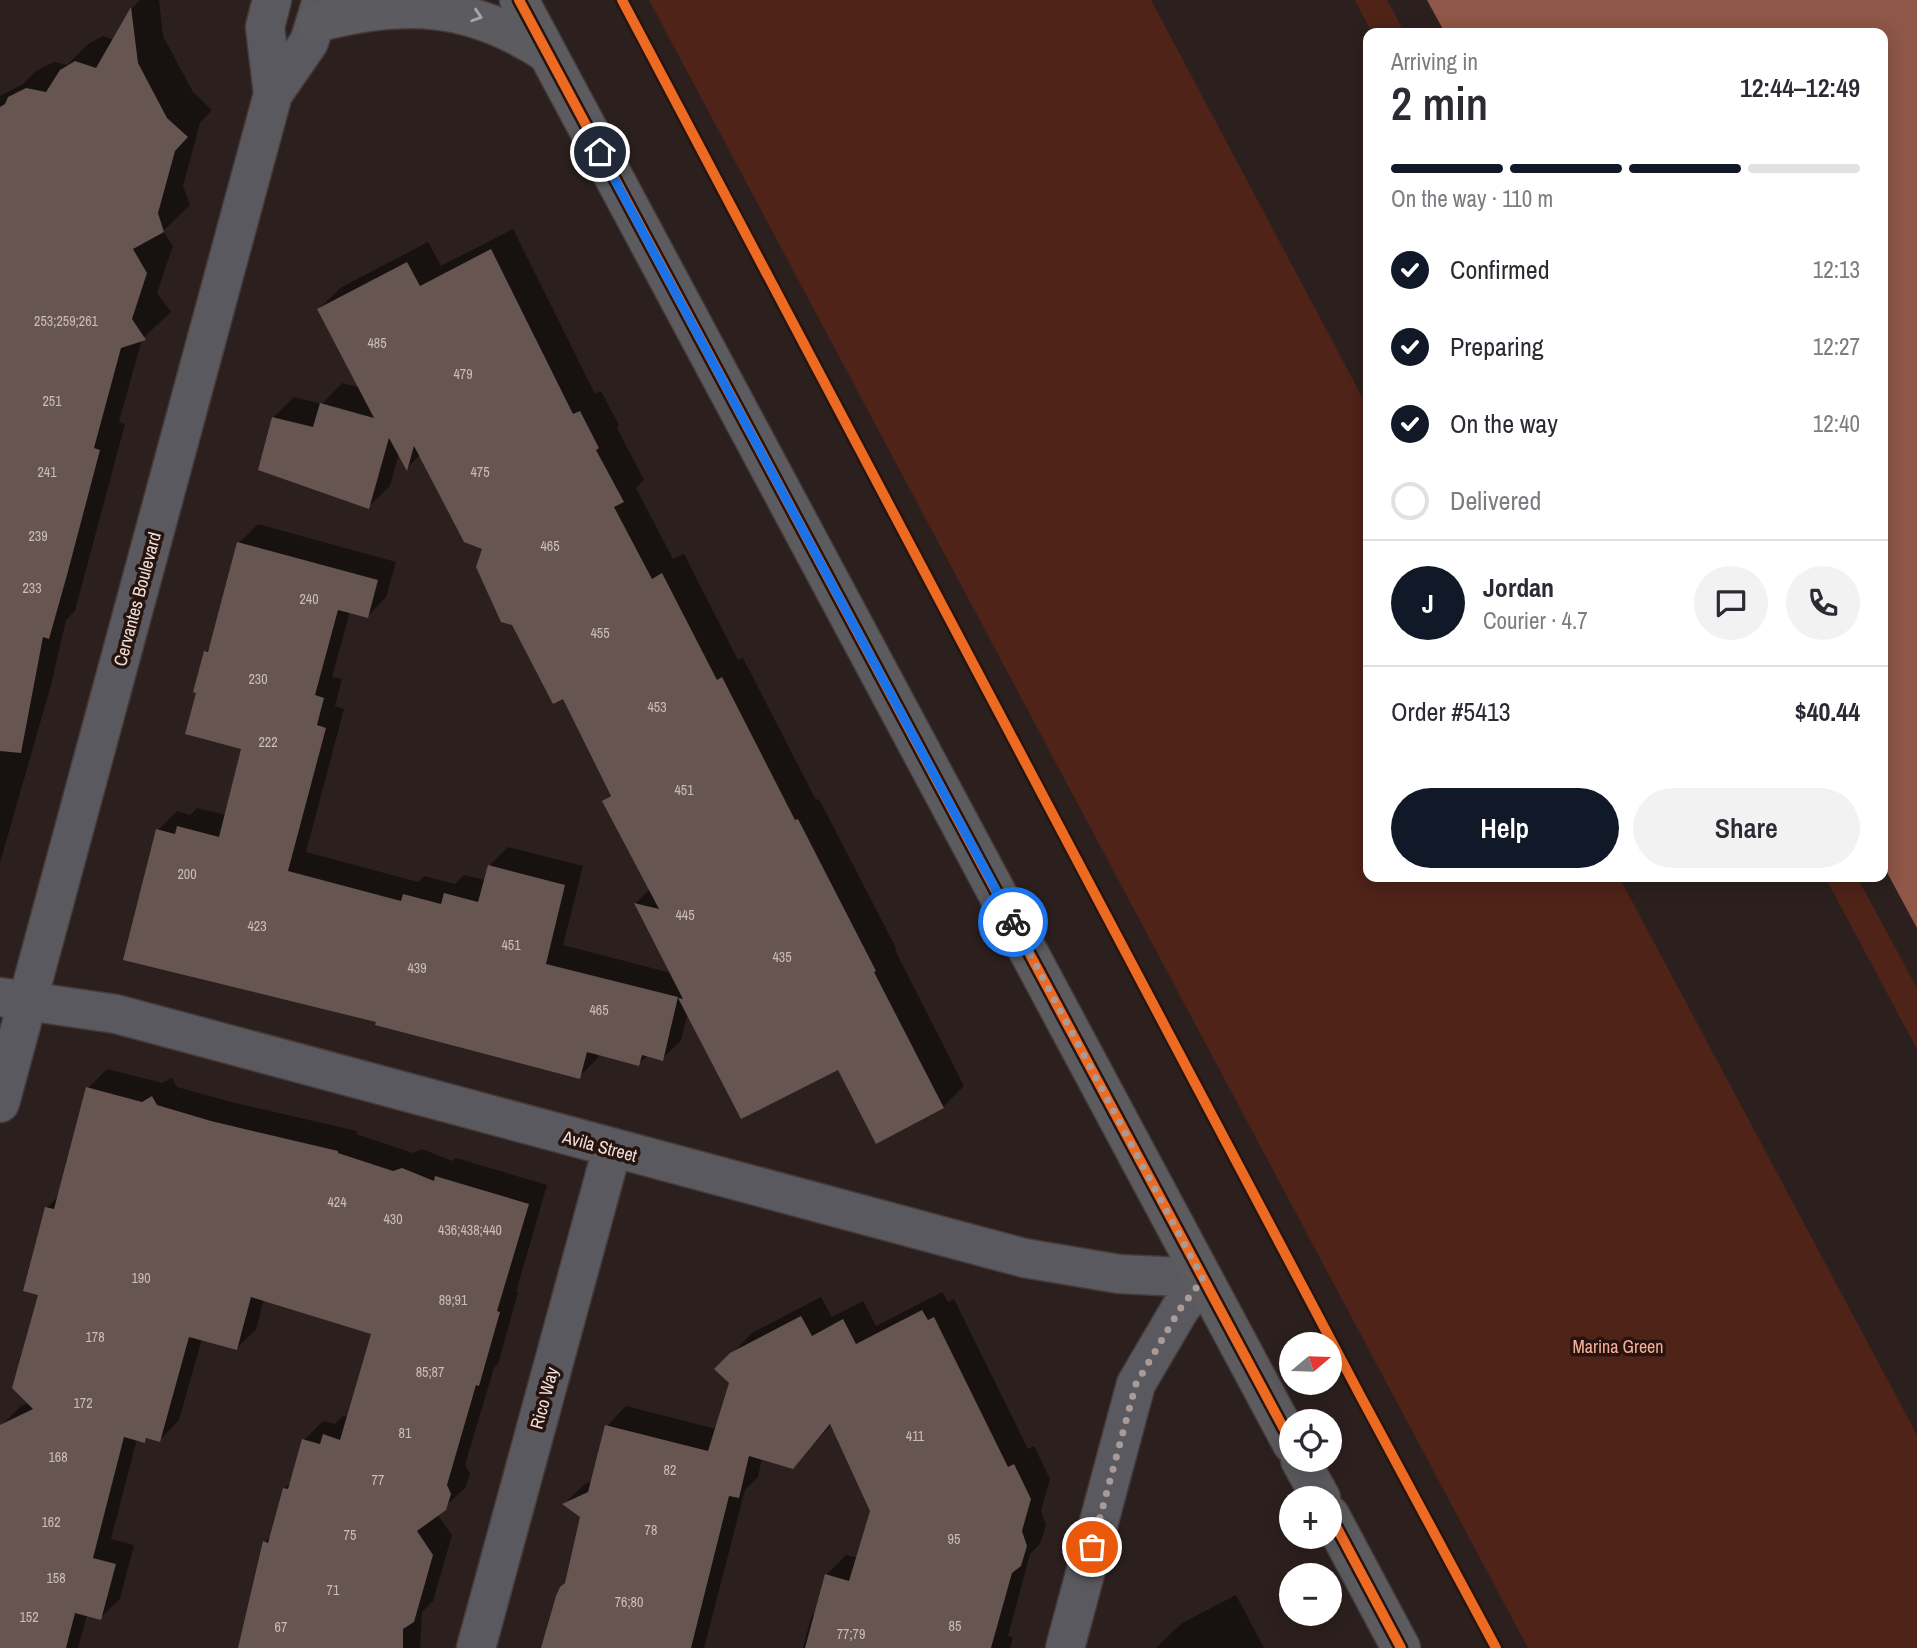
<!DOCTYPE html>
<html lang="en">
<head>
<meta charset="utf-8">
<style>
	:root { --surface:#fff; --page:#f2f2f3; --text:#2b2b33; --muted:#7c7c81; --line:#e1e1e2; --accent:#111827 }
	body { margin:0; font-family:"Archivo Narrow",sans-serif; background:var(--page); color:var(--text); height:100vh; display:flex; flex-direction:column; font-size:26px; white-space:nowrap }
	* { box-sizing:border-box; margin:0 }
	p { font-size:23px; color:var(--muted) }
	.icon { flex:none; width:38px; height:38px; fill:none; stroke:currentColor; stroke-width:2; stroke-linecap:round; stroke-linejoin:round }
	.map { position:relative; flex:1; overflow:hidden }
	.details { position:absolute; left:1363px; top:28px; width:525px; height:854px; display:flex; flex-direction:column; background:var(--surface); border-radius:14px; box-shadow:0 4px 18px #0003 }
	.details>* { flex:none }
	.needle { width:46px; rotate:71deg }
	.buttons { position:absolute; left:1279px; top:1332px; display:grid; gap:14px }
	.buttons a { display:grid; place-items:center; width:63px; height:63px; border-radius:50%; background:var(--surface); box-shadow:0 4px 18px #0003; font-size:35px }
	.pin { position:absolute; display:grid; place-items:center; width:60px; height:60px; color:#fff; margin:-30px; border:4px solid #fff; border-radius:50%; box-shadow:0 2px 7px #0007 }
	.courier { position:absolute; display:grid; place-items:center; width:70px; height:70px; margin:-35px; border:5px solid #1a73e8; border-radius:50%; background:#fff; color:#222; box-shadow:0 2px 9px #0007 }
	.summary em { font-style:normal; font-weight:600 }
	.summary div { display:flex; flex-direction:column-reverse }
	.summary { display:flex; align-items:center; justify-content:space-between; height:119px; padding:0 28px }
	h1 { font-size:46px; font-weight:600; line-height:52px }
	.bar { display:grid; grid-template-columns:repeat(4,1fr); gap:10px 7px; align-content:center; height:84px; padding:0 28px }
	.bar i { height:9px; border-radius:5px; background:var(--line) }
	.bar .current { background:var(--accent) }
	.bar p { grid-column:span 4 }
	.line { display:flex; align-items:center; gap:18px; padding:0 28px; border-top:2px solid var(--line) }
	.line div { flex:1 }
	.round { display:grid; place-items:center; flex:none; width:74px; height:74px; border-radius:37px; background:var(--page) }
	ol { padding:0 28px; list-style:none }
	li { display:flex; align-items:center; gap:21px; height:77px }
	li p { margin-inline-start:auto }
	li .icon { padding:7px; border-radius:50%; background:var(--accent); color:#fff; stroke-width:4 }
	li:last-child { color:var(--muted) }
	li i { width:38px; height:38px; border:4px solid var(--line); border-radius:50% }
	.primary-button { display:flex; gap:14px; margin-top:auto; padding:14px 28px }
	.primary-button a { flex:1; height:80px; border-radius:42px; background:var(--accent); color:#fff; font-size:28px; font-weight:600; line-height:80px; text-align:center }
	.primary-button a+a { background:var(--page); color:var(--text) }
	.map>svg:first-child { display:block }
</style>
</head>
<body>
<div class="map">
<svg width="1917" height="1648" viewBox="0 0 1917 1648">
	<rect width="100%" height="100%" fill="#2c201e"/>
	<path fill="#4f2318" d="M649,0H1151L1368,408V877H1619L1917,1435V1648H1528Z
		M1355,0H1387L1405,33H1372Z
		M1825,877H1857L1917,988V1049Z"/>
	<path fill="#8e5747" d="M1427,0H1917V928L1883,865V33H1445Z"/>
	<path fill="#0007" d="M140,0H159L163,36L193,92L212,110L200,123L183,186L190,205L163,231L173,246L157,293L171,312L142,339L119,422L125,424L75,611L66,620L51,685L0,863V96L23,84L36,71L54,62L67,65L88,44L103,36L114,40L132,8Z
		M513,229L595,394L601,391L619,425L617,428L644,480L636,488L673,559L684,554L738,660L743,658L816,800L819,799L896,948L895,950L964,1086L943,1107L877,1142L839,1067L688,1012L681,1040L662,1059L648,1055L638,1064L599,1054L598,1058L579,1077L378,1021L158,830L177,811L190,815L197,808L226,815L244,748L206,652L212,645L239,543L258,524L396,562L386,597L368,616L350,611L332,677L342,679L335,706L344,709L306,852L418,882L424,876L455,884L464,875L486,880L489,866L508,847L583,866L563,945L671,973L636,903L650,889L604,801L612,793L564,696L484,548L420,455L407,468L399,453L390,486L368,507L273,418L294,397L322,404L342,383L360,388L319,309L340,288L428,242L441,266Z
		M107,1069L162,1083L172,1078L177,1087L231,1102L357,1131L356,1134L413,1153L422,1149L452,1161L456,1158L547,1185L516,1292L518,1293L498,1364L494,1368L465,1465L470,1474L465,1488L437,1514L452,1535L433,1601L422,1612L420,1648H239L265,1542L272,1535L284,1489L293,1480L304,1440L323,1421L335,1424L343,1416L348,1417L373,1333L264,1299L256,1329L237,1348L202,1339L179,1420L160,1440L149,1437L145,1441L137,1439L111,1539L134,1545L120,1599L100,1618L87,1615L78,1648H0V1430L1,1426L21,1406L29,1403L47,1208L59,1195L88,1088Z
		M942,1292L948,1302L954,1299L1028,1449L1034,1446L1050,1479L1041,1511L1046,1525L1040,1544L1030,1554L1008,1636L1013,1638L1010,1648H803L811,1617L817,1611L826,1575L846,1555L858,1558L872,1511L832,1424L793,1467L762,1458L758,1477L745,1490L704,1648H543L567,1582L582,1516L564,1504L584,1485L593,1480L607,1426L626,1406L716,1429L731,1383L717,1369L752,1333L821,1297L832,1317L863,1301L876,1326Z
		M1236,1595L1264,1648H1156L1182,1623Z"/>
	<path fill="#675551" d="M131,7L138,63L167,118L188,137L175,151L158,213L164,232L133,249L147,273L132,319L146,340L121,348L94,448L100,450L67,575L49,639L43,637L21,753L0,751V107L5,104L8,97L26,88L46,92L60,70L75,61L96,68Z
		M491,249L573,414L580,411L599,448L596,450L624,502L614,507L652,579L662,573L717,680L722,677L795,820L798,819L876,971L874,972L944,1108L876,1144L838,1070L741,1119L678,998L683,999L634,903L659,909L602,801L611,796L563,699L553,704L512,625L501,622L476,567L482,549L464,542L414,446L407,471L389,438L369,509L258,470L272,417L313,427L320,403L374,418L317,309L407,262L420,286Z
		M237,542L378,580L368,618L338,610L315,695L324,698L317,725L326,728L288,871L401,901L403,894L441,904L444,893L478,902L488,865L565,885L546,964L678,997L663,1061L642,1055L639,1066L587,1052L580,1079L375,1025L376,1022L123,960L156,829L175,834L177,826L219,837L241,749L185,734L196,693L193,692L204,651L208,652Z
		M86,1087L142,1102L152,1096L157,1105L211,1121L338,1151V1153L393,1171L402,1168L434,1181L435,1176L529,1204L497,1311L500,1312L479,1386L476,1385L447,1485L451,1494L446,1510L417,1531L433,1555L414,1622L403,1629V1648H238L263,1541L268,1543L283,1488L288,1489L302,1439L320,1444L323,1434L340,1440L371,1334L251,1297L237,1350L189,1337L160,1442L146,1438L145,1443L124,1437L93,1558L116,1564L101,1620L75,1613L66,1648H0V1425L33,1409L12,1388L38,1295L23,1291L45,1207L54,1209Z
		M922,1310L928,1320L934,1317L1008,1467L1014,1464L1031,1499L1022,1531L1027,1546L1021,1566L1012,1573L991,1648H805L825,1574L849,1581L870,1511L830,1424L793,1469L749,1456L739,1498L729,1496L691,1648H541L556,1596L560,1587L565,1583L580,1517L562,1504L588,1492L605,1425L708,1451L729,1383L714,1369L730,1353L801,1316L812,1336L843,1319L856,1344Z"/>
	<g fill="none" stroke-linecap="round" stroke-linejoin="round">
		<g stroke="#463b39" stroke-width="41">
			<path id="minor" d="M0,997L116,1014L1024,1258L1119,1274L1203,1278
				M476,1648L612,1149
				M1065,1648L1136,1384L1180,1309L1203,1278"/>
		</g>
		<g stroke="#463b39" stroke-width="41">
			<path id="tertiary" d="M272,0L265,27L273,94
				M0,1103L273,94L309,42L322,0"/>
		</g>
		<g stroke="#463b39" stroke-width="41">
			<path id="secondary" d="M519,0L1292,1444
				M316,23C403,0 470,2 548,54
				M1300,1460L1321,1498
				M1330,1515L1401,1648"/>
		</g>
		<use href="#minor" stroke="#59595f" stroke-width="38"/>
		<use href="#tertiary" stroke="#59595f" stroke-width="38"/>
		<use href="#secondary" stroke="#5c5c60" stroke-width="38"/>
		<g stroke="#28140f" stroke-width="15">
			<path id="cycleway" d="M519,0L1292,1444
				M622,0L1361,1397L1496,1648
				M1330,1515L1401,1648"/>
		</g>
		<use href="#cycleway" stroke="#ed6a23" stroke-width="10"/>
	</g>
	<defs><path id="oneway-chevron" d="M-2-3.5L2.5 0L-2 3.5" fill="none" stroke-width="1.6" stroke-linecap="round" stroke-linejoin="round" transform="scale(1.75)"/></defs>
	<use stroke="#aca4a3" href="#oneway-chevron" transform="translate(477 16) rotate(18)"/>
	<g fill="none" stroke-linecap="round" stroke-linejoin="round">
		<path stroke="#a99c98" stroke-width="7" stroke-dasharray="0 12.6" d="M1013,922L1203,1279L1180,1309L1136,1384L1092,1547"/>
		<path stroke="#1a73e8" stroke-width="9" d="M600,152L1013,922"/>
	</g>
	<g text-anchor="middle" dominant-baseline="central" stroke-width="7" stroke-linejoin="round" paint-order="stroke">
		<g font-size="14" fill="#ccbcb8">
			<text x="66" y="321">253;259;261</text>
			<text x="377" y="343">485</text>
			<text x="463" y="374">479</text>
			<text x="52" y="401">251</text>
			<text x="47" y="472">241</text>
			<text x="480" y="472">475</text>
			<text x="38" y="536">239</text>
			<text x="550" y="546">465</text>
			<text x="32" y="588">233</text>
			<text x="309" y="599">240</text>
			<text x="600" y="633">455</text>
			<text x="258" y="679">230</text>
			<text x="657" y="707">453</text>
			<text x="268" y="742">222</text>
			<text x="684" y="790">451</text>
			<text x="187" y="874">200</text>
			<text x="685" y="915">445</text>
			<text x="257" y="926">423</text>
			<text x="511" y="945">451</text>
			<text x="782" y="957">435</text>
			<text x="417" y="968">439</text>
			<text x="599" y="1010">465</text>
			<text x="337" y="1202">424</text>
			<text x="393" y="1219">430</text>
			<text x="470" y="1230">436;438;440</text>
			<text x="141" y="1278">190</text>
			<text x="453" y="1300">89;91</text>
			<text x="95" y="1337">178</text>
			<text x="430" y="1372">85;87</text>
			<text x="83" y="1403">172</text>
			<text x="405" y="1433">81</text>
			<text x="915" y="1436">411</text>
			<text x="58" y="1457">168</text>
			<text x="670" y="1470">82</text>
			<text x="378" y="1480">77</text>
			<text x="51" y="1522">162</text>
			<text x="651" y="1530">78</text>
			<text x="350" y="1535">75</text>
			<text x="954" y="1539">95</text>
			<text x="56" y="1578">158</text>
			<text x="333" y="1590">71</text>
			<text x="629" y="1602">76;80</text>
			<text x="29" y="1617">152</text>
			<text x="955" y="1626">85</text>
			<text x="281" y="1627">67</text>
			<text x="851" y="1634">77;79</text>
		</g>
		<g font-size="18" fill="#eddeda" stroke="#28140f">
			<text transform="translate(137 599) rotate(-75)">Cervantes Boulevard</text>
			<text transform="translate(600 1146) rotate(15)">Avila Street</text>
			<text transform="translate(544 1398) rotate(-75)">Rico Way</text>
		</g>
		<g font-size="18" fill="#f8af9a" stroke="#28140f">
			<text x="1618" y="1346">Marina Green</text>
		</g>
	</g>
</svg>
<div class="buttons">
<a><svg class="needle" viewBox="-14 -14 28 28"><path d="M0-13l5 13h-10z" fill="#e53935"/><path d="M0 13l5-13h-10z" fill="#7c7c81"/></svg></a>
<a><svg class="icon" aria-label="locate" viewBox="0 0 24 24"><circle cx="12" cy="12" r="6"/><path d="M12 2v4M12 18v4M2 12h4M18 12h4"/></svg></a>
<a>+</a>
<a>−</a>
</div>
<div class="pin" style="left:1092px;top:1547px;background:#ea580c"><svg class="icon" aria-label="bag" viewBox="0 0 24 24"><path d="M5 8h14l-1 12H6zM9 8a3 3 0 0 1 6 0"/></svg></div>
<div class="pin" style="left:600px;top:152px;background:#1f2937"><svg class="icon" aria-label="home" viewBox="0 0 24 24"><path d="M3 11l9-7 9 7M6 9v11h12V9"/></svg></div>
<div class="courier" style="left:1013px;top:922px"><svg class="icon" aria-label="bike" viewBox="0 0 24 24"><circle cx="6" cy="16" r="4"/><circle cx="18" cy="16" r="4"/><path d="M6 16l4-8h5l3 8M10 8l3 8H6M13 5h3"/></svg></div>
<section class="details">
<div class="summary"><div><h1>2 min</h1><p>Arriving in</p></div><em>12:44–12:49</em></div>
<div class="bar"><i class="current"></i><i class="current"></i><i class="current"></i><i></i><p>On the way · 110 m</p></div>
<ol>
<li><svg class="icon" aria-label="check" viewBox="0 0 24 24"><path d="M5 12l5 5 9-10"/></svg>Confirmed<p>12:13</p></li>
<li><svg class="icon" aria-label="check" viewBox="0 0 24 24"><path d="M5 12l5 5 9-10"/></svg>Preparing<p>12:27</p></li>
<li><svg class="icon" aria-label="check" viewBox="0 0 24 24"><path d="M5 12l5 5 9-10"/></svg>On the way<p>12:40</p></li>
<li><i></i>Delivered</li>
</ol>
<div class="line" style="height:126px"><b class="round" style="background:var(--accent);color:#fff">J</b><div><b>Jordan</b><p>Courier · 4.7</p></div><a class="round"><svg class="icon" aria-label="chat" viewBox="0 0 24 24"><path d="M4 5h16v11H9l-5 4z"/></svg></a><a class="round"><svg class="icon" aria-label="phone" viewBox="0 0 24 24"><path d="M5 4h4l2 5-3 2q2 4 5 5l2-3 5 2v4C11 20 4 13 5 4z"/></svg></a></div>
<div class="line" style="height:91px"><div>Order #5413</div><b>$40.44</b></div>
<div class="primary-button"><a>Help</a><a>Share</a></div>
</section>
</div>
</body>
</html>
